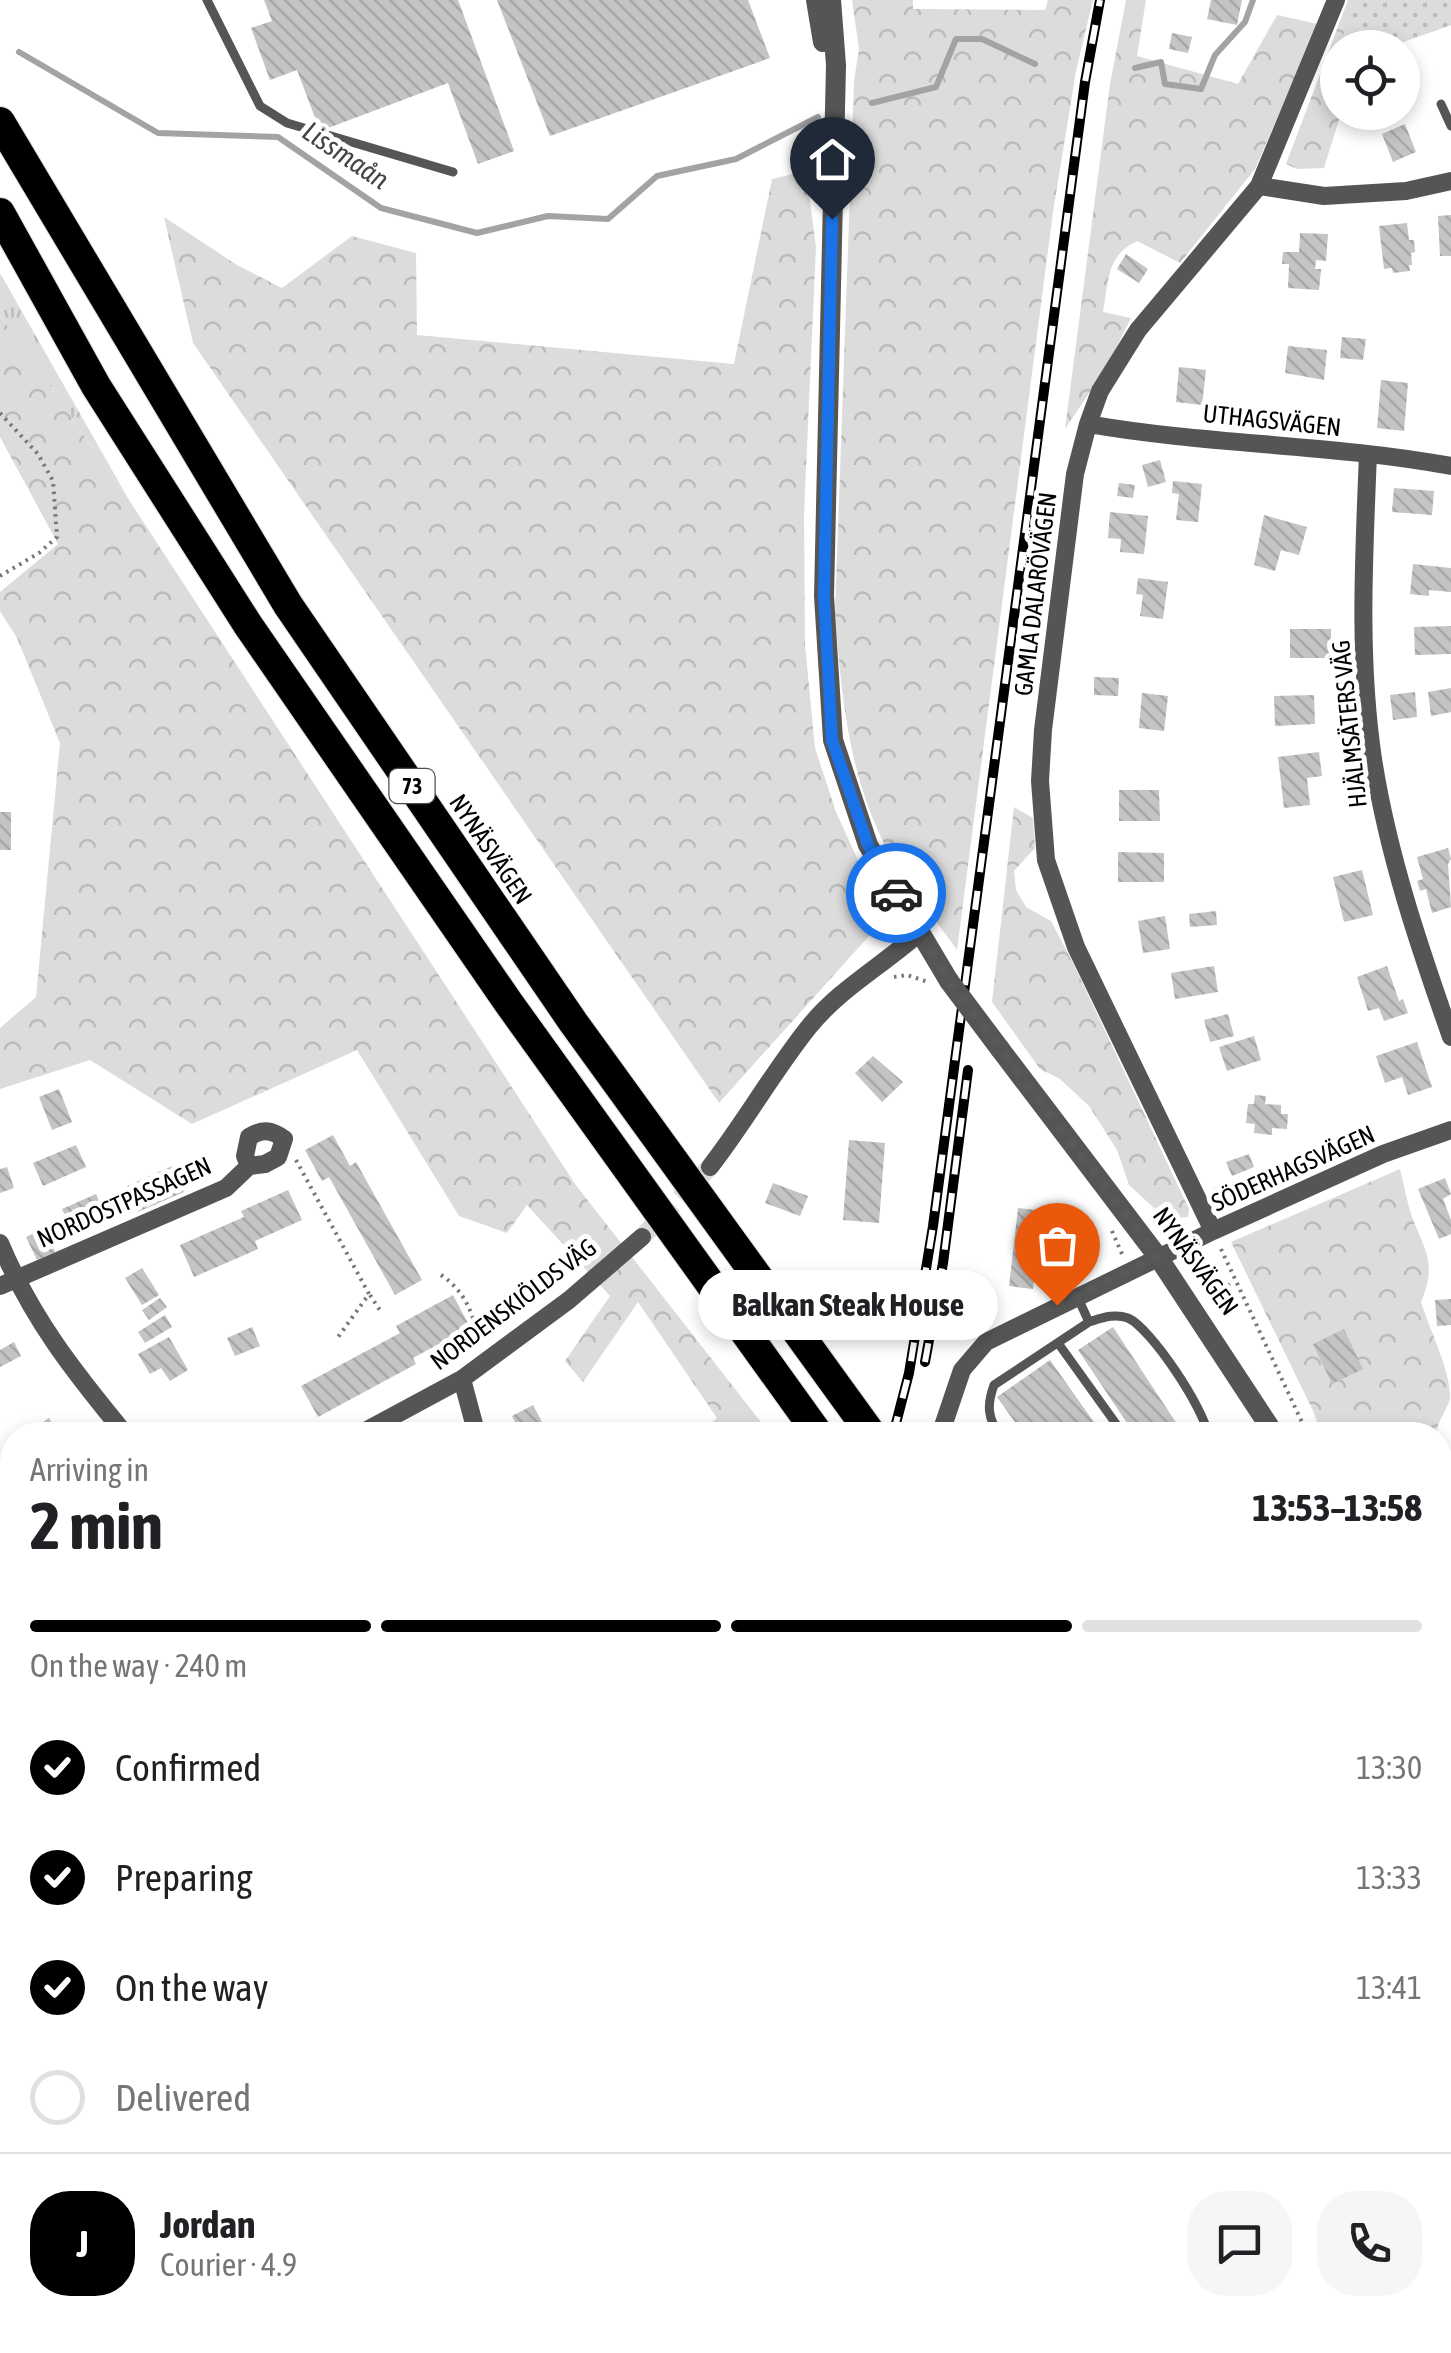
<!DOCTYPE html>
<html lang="en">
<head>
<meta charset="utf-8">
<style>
	:root { --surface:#fff; --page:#f6f6f6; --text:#202124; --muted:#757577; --line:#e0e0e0; --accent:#000 }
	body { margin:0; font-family:"Asap Condensed",sans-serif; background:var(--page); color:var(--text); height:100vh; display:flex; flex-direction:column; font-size:38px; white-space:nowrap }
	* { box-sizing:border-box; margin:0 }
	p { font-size:32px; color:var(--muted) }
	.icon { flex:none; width:55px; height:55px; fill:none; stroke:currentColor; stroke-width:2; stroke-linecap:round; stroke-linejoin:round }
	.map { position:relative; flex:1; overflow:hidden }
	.sheet { position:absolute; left:0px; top:1422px; width:1452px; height:932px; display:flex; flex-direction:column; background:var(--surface); border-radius:40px 40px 0 0; box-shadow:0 5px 15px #0003 }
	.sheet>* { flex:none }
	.fabs { position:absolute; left:1320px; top:30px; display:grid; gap:20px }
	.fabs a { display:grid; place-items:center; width:100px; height:100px; border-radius:50%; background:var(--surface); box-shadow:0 5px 15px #0003; font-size:50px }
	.pin { position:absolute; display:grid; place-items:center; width:85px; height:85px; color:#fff; margin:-102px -42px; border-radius:50% 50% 50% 0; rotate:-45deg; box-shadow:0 0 10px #0007 }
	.pin .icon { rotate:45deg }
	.courier { position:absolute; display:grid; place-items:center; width:100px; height:100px; margin:-50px; border:8px solid #1a73e8; border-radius:50%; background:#fff; color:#222; box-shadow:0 2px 12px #0007 }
	.bubble { position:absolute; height:70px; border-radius:35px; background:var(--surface); box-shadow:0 5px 15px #0003; font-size:32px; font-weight:700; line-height:70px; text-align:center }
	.overview em { font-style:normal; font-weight:700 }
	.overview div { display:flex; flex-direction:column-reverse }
	.overview { display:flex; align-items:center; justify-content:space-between; height:170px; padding:0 30px }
	h1 { font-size:65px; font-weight:700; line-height:75px }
	.bar { display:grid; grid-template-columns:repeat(4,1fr); gap:15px 10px; align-content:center; height:120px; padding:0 30px }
	.bar i { height:12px; border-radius:8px; background:var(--line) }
	.bar .selected { background:var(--accent) }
	.bar p { grid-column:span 4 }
	.line { display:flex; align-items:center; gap:25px; padding:0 30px; border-top:2px solid var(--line) }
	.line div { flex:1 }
	.round { display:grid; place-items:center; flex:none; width:105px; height:105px; border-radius:40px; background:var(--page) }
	ol { padding:0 30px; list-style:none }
	li { display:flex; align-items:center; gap:30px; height:110px }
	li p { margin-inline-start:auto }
	li .icon { padding:10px; border-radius:50%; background:var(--accent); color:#fff; stroke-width:4 }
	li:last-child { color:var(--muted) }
	li i { width:55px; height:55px; border:5px solid var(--line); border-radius:50% }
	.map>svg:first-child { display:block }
</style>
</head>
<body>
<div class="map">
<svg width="1451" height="2353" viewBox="0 0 1451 2353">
	<defs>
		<pattern id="grass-tufts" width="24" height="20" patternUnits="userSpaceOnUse" patternTransform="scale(2.5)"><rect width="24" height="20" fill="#dcdcdc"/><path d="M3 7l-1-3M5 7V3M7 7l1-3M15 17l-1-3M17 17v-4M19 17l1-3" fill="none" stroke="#bbb"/></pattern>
		<pattern id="forest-crowns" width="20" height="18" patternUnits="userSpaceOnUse" patternTransform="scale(2.5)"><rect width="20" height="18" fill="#dcdcdc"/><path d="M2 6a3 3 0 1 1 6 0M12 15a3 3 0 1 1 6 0" fill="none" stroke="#bbb"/></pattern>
		<pattern id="park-dots" width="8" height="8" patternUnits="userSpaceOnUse" patternTransform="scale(2.5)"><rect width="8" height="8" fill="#dcdcdc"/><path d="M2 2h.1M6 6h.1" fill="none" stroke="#bbb" stroke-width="1.8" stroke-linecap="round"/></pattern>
		<pattern id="building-back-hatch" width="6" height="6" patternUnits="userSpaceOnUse" patternTransform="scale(2.5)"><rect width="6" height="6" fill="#c4c4c4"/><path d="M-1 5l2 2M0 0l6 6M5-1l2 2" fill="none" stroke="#a7a7a7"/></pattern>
	</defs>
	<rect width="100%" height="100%" fill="#fff"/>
	<path fill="url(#grass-tufts)" d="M0,273L129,500L0,315Z"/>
	<path fill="url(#forest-crowns)" d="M852,0H913V9L1045,10L1048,0H1093L1076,71L1053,212L957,950C934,917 906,884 887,849C848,775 841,693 835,611L854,81L859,49Z
		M1126,0H1146L1137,56L1238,84L1277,15L1318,24L1255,169L1180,263L1137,241C1106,256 1109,280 1103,312L1131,318L1108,365L1065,429L1110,84Z
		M1348,0H1451V25L1389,47L1338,48V112L1341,113L1324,168L1297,169L1286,164Z
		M806,171L816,247L804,513L805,645L815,748L836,812L877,902V927L719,1103L193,343L164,217L237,265L282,288L352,236L416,253L417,335L734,364L772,179Z
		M0,315L129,500L575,1184L771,1435H697L717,1418L638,1302L583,1382L565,1361L610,1296L527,1205L507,1233L459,1216L357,1050L192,1124L90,1060L0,1089V1028L36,997L60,743L17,638L0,611V592L58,544L0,437Z
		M1014,807L1033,818L1035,848L1014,871L1016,890L1026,907L1051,921L1074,965L1189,1209L1188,1217L1176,1218L1154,1208L1129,1185L1117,1150L1089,1106L1060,1079L1040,1069L992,1002Z
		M1400,1169C1404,1185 1407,1202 1412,1217C1426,1253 1437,1264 1421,1302C1430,1331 1451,1371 1450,1399C1446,1412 1437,1421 1436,1435H1321L1314,1413L1231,1242Z
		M1451,1978V2112L1440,2097V1984Z
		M1440,2336L1451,2353H1236V2343L1440,2342Z"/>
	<path fill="url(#park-dots)" d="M1357,0H1451V25L1389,47L1338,48Z"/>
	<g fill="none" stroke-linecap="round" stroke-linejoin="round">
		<path stroke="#a3a3a3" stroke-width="6" d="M19,52L158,133L278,137L381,208L477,233L548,216L608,219L657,176L736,159L818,117
			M1135,68L1161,62L1165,84L1201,89L1215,55L1245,22L1253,0
			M872,103L936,87L956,39H982L1035,64"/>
	</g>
	<path fill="url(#building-back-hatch)" d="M264,0H458L514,151L478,164L448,83L320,131L297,70L270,80L251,28L272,21Z
		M497,0H748L770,58L550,136Z
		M1211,0H1242L1237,25L1207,19Z
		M1172,33L1192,37L1188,53L1169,49Z
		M1405,124L1416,152L1393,162L1382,134Z
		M1451,215V256H1440L1438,216Z
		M1407,223L1409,240H1414L1415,252L1411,253L1412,265H1409L1410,271L1393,273L1392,268L1384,269L1379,226Z
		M1300,233L1328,234L1326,261L1316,260L1315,269H1321L1319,290L1288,288L1289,264H1282L1283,252H1299Z
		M1126,254L1148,269L1139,283L1117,269Z
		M1342,337L1366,339L1363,360L1340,358Z
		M1288,346L1327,350L1324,380L1285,373Z
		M1179,367L1206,370L1202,405L1176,402Z
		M1381,380L1408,383L1404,431L1377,428Z
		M1160,460L1166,482L1148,487L1142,465Z
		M1173,481L1202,484L1198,522L1176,520L1179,494L1172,493Z
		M1119,483L1135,485L1133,498L1117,496Z
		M1394,488L1434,491L1432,515L1392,512Z
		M1110,512L1148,516L1144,554L1120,552L1121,539L1108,538Z
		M1264,515L1307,527L1299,555L1281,550L1275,571L1254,565Z
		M1413,564L1451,568V592L1429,590V596L1410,594Z
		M1138,578L1168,582L1163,619L1140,616L1143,595L1136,594Z
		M1451,626V654L1415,655L1414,627Z
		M1290,629H1331V658H1290Z
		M1094,677L1119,678L1118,696L1094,695Z
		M1451,688V712L1431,716L1428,692Z
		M1415,692L1417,717L1393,720L1390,695Z
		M1142,693L1168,696L1164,731L1139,728Z
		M1314,695L1315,724L1275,726L1274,696Z
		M1319,752L1322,776L1307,778L1310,805L1284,808L1278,757Z
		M1119,790H1159L1160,821H1119Z
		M0,812H11V850H0Z
		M1448,848L1451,859L1448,864L1451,907L1432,913L1426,889L1420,891L1417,881L1423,879L1417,857Z
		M1118,852L1164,853V882H1118Z
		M1362,870L1373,915L1344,922L1333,877Z
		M1216,911L1217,925L1190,927L1189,914Z
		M1165,916L1170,949L1143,953L1138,921Z
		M1214,966L1218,992L1175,999L1171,973Z
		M1387,966L1399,1001L1403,999L1408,1013L1384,1021L1379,1008L1368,1011L1357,977Z
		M1228,1014L1234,1036L1210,1042L1204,1020Z
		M1254,1036L1261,1060L1227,1071L1219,1047Z
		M1417,1042L1432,1087L1408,1095L1402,1077L1385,1083L1376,1056Z
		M873,1056L903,1082L882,1102L855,1073Z
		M59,1089L72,1122L52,1130L39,1097Z
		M1255,1095L1266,1096L1265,1104L1281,1105V1114H1288L1287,1129L1272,1128V1135L1254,1133L1255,1124L1246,1123L1248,1104H1254Z
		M333,1135L350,1166L356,1162L422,1280L395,1295L329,1177L322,1181L305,1150Z
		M849,1140L885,1143L879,1223L843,1220Z
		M76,1145L86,1167L43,1186L33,1163Z
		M1249,1154L1254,1167L1232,1176L1226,1162Z
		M172,1166L184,1192L138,1212L127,1186Z
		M7,1167L14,1188L0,1193V1169Z
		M1445,1178L1451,1194L1443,1199L1451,1220V1234L1439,1239L1418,1189Z
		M773,1183L808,1196L800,1216L765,1203Z
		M1229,1183L1234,1197L1218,1204L1212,1189Z
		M288,1190L302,1220L255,1241L258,1249L194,1277L180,1245L244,1217L241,1211Z
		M96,1194L108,1221L74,1236L62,1209Z
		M1018,1208L1053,1212L1045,1281L1034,1279L1033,1289L1009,1286Z
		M44,1228L55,1252L37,1260L26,1237Z
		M142,1268L159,1295L142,1305L125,1278Z
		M453,1295L470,1327L413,1358L416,1364L318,1417L301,1386L400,1333L396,1326Z
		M160,1298L167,1307L149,1320L142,1310Z
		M1451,1299V1325L1437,1326L1435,1300Z
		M165,1315L172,1327L145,1343L138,1332Z
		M252,1327L260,1346L235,1356L227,1338Z
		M1113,1327L1177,1424L1160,1435H1135L1078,1350Z
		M1344,1329L1363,1369L1332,1384L1313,1344Z
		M169,1337L188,1370L170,1381L161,1368L150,1374L138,1354Z
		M14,1342L21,1356L0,1367V1350Z
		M1050,1360L1103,1435H1024L997,1397Z
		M533,1405L549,1435H522L512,1416Z
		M49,1418L59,1435H23Z
		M1448,1474L1451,1502L1440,1507V1477Z
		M7,1478L12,1488V1500L0,1507V1482Z
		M9,1724L12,1749L0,1754V1728Z
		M12,1787V1829L2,1833L0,1791Z
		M1440,1846L1451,1871V1878L1440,1883Z
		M10,2090L12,2113L0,2119V2095Z
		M283,2342H316L323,2353H291Z
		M878,2342H888L900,2353H869Z"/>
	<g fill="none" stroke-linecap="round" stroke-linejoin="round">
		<path stroke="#d9d9d9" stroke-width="18" stroke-dasharray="18 9" stroke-linecap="butt" d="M642,1237L710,1167"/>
		<g stroke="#dbdbdb" stroke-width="32">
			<path id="motorway" d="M0,122L288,605L573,1022L872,1435
				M0,213L96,386L248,625L508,1002L819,1435
				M1440,2171L1451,2185
				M1440,2237L1451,2251
				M1440,2306L1451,2321"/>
		</g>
		<path stroke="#777" stroke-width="4" stroke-dasharray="2.5 5" stroke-linecap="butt" d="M0,413L38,454L53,481L57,537L39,553L0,576
			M894,977L907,975L928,982
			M296,1160L369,1294L336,1340
			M1153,1217L1176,1226
			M1112,1231L1122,1254
			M1221,1249L1308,1435
			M441,1275C466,1292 473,1314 480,1343
			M370,1295L381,1312
			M1210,1299L1234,1281
			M1440,1704L1449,1720"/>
		<path stroke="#555" stroke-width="9" d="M207,0L260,106L287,123L453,172
			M1441,104L1451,126
			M1089,1322C1102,1318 1114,1313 1128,1318C1151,1328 1205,1410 1208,1435
			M1058,1343L1124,1435
			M1000,1435C987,1418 987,1404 994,1385L1089,1322L1078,1298
			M1213,2353L1215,2342"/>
		<path stroke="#555" stroke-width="18" d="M1259,186L1324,196L1406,191L1451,181
			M1088,424C1208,445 1331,444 1451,466
			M1368,454C1364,556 1358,658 1373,759C1388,855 1419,946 1451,1037
			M710,1167C745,1122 773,1072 808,1028C839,989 882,966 919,933
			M1213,1231L1076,947L1046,860L1040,781L1043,730L1075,474L1088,424L1100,391L1138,330L1259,186L1336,0
			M0,1243C32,1319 74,1372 126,1435
			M0,1286L226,1188L249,1166L265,1164L278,1157L284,1139C271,1129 262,1129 249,1137L245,1156L249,1166
			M462,1379L477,1435
			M358,1435L462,1379L569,1300L642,1237
			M940,1435L962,1370L986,1342L1213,1231L1383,1154L1451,1130
			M1440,1557L1451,1550
			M0,1611L12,1605
			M0,1941L12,1933
			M0,2049L12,2044
			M0,2313L12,2309
			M85,2353L87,2342
			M192,2353L193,2342
			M794,2353L803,2342"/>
		<path stroke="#555" stroke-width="20" d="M816,0L823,42
			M831,0L836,65L824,596L833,740L868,845L949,981
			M1000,1049L1158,1257L1275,1435
			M1440,1739L1451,1760"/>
		<use href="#motorway" stroke="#000" stroke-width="30"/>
		<g stroke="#000" stroke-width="10">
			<path id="rail" d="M925,1362L943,1263L968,1070
				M893,1435L909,1373L933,1226L1085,82L1100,0
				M551,2353L555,2342"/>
		</g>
		<use href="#rail" stroke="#fff" stroke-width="6" stroke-dasharray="19" stroke-linecap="butt"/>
		<path stroke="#555" stroke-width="20" d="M949,981L1000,1049"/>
	</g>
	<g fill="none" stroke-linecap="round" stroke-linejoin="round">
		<path stroke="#595959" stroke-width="10" stroke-dasharray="0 18" d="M896,893L949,981L1158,1257L1057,1305"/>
		<path stroke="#1a73e8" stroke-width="12" d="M832,219L824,596L832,740L868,845L896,893"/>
	</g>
	<g text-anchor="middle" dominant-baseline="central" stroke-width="10" stroke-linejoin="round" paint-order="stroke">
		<rect fill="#fff" stroke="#4c4c4c" stroke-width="2.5" x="389.5" y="769" width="45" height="34" rx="8"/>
		<g font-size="22" font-weight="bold" fill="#000">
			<text x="412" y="786">73</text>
		</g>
		<g font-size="25" fill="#000" stroke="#fff">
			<text transform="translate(1272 420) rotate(6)">UTHAGSVÄGEN</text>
			<text transform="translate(1035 594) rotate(-83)">GAMLA DALARÖVÄGEN</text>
			<text transform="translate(1349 724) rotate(-96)">HJÄLMSÄTERS VÄG</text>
			<text transform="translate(491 849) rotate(56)">NYNÄSVÄGEN</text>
			<text transform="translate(1293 1168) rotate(-24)">SÖDERHAGSVÄGEN</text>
			<text transform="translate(124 1202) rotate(-24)">NORDOSTPASSAGEN</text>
			<text transform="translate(1196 1261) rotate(54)">NYNÄSVÄGEN</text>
			<text transform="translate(513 1304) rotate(-37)">NORDENSKIÖLDS VÄG</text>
		</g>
		<g font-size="28" font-style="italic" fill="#444" stroke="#fff">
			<text transform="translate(346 155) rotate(34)">Lissmaån</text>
		</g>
	</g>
</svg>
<div class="fabs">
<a><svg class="icon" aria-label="locate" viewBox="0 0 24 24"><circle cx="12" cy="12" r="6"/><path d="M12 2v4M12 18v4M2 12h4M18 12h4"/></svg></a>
</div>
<div class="pin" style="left:1057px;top:1305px;background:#ea580c"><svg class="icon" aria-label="bag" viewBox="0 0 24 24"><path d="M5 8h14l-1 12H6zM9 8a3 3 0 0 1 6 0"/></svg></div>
<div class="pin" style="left:832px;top:219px;background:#1f2937"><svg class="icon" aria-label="home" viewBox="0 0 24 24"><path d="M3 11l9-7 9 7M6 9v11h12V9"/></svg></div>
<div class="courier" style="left:896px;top:893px"><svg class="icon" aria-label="car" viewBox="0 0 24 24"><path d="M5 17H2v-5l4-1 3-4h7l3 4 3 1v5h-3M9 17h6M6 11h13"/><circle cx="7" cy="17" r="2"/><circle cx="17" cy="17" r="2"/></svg></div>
<div class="bubble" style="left:698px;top:1270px;width:300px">Balkan Steak House</div>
<section class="sheet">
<div class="overview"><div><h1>2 min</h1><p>Arriving in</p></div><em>13:53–13:58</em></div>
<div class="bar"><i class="selected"></i><i class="selected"></i><i class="selected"></i><i></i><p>On the way · 240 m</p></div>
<ol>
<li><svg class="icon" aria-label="check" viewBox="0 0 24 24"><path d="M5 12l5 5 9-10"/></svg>Confirmed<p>13:30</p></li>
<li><svg class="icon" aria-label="check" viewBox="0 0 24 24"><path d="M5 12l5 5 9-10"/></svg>Preparing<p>13:33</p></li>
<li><svg class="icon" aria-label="check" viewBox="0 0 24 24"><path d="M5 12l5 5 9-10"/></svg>On the way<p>13:41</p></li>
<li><i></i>Delivered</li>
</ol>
<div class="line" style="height:180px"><b class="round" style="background:var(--accent);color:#fff">J</b><div><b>Jordan</b><p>Courier · 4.9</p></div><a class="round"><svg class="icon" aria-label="chat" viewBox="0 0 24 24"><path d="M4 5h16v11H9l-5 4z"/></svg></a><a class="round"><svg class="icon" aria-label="phone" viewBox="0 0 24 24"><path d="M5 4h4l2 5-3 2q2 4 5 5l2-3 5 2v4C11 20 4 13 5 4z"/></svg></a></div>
</section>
</div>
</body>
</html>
